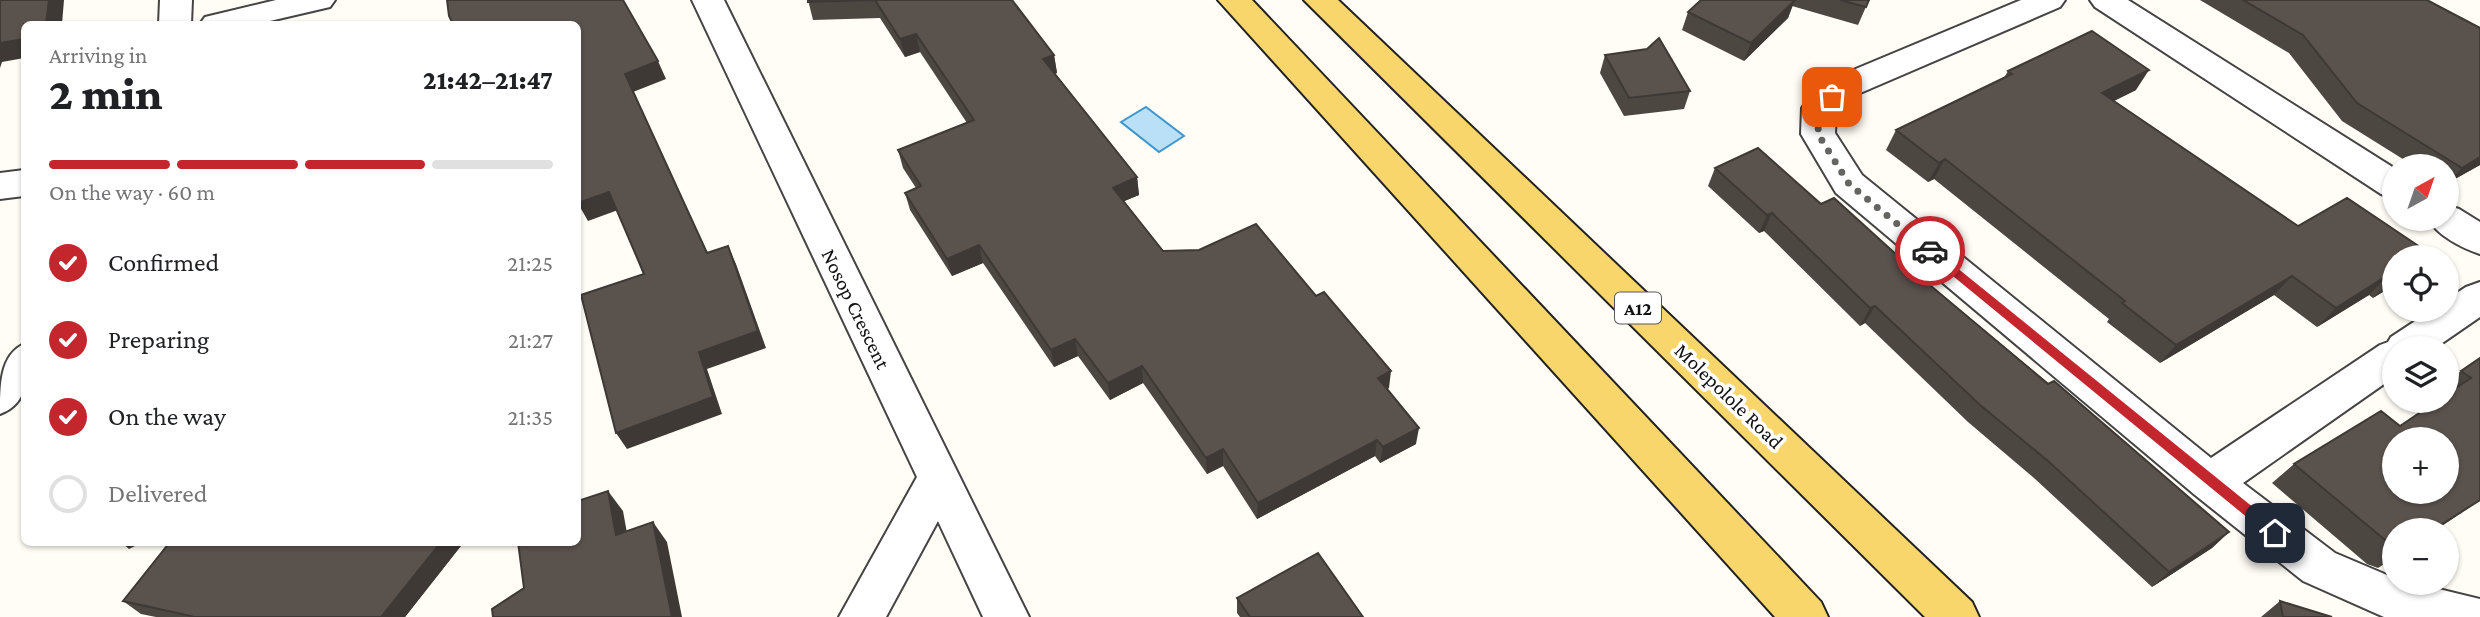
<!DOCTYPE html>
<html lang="en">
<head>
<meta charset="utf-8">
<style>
	:root { --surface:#fff; --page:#f6f6f6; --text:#202124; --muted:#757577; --line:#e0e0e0; --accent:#c4262e }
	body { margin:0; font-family:"Crimson Pro",serif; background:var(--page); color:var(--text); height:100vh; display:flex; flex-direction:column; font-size:26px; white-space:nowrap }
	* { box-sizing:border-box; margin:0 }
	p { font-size:23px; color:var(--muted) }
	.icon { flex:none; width:38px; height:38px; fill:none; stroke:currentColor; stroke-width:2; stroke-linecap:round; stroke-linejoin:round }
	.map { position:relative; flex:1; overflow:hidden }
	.side { position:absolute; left:21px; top:21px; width:560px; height:525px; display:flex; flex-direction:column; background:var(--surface); border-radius:10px; box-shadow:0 2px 5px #0004 }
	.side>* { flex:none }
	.needle { width:46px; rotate:40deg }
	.buttons { position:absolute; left:2382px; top:154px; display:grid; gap:14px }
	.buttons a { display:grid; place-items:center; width:77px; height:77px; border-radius:50%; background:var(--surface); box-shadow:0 2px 5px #0004; font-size:35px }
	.pin { position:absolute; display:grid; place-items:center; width:60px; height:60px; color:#fff; margin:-30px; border-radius:14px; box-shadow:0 4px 10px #0006 }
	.courier { position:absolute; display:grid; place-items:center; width:70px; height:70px; margin:-35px; border:5px solid #c4262e; border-radius:50%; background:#fff; color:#222; box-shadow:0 2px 9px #0007 }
	.summary em { font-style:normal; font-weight:800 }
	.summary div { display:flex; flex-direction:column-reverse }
	.summary { display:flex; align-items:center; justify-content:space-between; height:119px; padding:0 28px }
	h1 { font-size:46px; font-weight:800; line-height:52px }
	.bar { display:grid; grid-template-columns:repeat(4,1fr); gap:10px 7px; align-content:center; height:84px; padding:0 28px }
	.bar i { height:9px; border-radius:5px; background:var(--line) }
	.bar .active { background:var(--accent) }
	.bar p { grid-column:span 4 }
	ol { padding:0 28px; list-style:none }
	li { display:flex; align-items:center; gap:21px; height:77px }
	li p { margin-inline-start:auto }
	li .icon { padding:7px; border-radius:50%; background:var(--accent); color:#fff; stroke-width:4 }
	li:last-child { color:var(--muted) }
	li i { width:38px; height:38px; border:4px solid var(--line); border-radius:50% }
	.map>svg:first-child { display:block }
</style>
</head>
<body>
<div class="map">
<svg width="2480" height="617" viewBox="0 0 2480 617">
	<rect width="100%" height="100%" fill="#fffdf5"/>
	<path fill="#b9e0f7" stroke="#3f96cf" stroke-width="2" d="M1146,107L1184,136L1159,152L1121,122Z"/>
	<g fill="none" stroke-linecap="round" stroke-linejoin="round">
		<g stroke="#444" stroke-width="4">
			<path id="minor" d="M160,0H192L191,24H159Z
				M276,0H335L330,7L257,24H200L205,17Z
				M692,0H724L1029,617H983L938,521L886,617H839L917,477Z
				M2021,0H2065L2060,7L1858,94L1836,112L1835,133L1862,175L2211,458L2380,345L2388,342L2391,337L2432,310H2446V300L2466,287L2480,282V317L2435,348H2394V377L2243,483L2335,553L2394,578V583H2414L2480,599V617H2384L2303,581L2195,495L1836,193L1801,134L1802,108L1807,100L1834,78Z
				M2090,0H2128L2394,168V198L2381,194L2095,7Z
				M24,170V196L0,199V173Z
				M2446,205L2459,209L2480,222V254C2462,248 2438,236 2428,219H2446Z
				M24,344C27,372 31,403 0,414C0,385 0,355 24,344Z"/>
		</g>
		<g stroke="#222" stroke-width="4">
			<path id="major" d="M1218,0H1252L1821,602L1828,617H1775Z
				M1304,0H1338L1972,602L1979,617H1925Z"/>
		</g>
		<use href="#minor" fill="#fff" fill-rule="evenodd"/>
		<use href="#major" fill="#f9d66b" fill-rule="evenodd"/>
	</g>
	<path fill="#4d4742" d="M808,0H1012L1054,55L1057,73L1054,74L1137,177L1139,195L1124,201L1163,251L1389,388L1387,389L1416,444L1380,463L1375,456L1257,519L1223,466L1207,474L1143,383L1110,400L1078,356L1054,367L983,263L952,276L910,210L905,193L916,188L903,168L898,150L967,123L920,52L905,57L880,18L813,20Z
		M1701,0H1869L1858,25L1792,6L1788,18L1744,61L1682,30L1688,12Z
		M2200,0H2427L2480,28V165L2446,184V166H2414L2342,121L2289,53Z
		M1605,55L1690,91L1684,109L1624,116L1600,73Z
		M2008,71L2136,90L2114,101L2298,226L2432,255L2430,257H2394V285L2373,298L2369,295L2317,327L2274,295L2160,363L2107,322L2109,319L1934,179L1928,182L1886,150L1896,130L2004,78Z
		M1715,168L1821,204L1931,286L2229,532L2212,548L2152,587L2034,478L1968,422L1865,323L1860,326L1764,231L1759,233L1708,186Z
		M2480,358L2462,513L2394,530V558L2378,568L2367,564L2272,483L2294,464L2400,426L2446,401V383L2461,371Z
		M464,542L405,617H156L141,614L123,601Z
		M1237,598L1363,617H1240L1237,613Z
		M2280,601L2332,617H2261Z"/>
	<path fill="#3f3936" d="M49,0H64L62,24H46Z
		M1795,0L1788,18L1744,61L1751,43Z
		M916,34L920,52L905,57L900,39Z
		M24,39V58L2,62L0,68V43Z
		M1054,55L1057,73L1045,77L1043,59Z
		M658,61L666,79L633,92L625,74Z
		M2149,70L2136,90L2089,113L2102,93Z
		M2480,157V165L2446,184L2462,168Z
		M1945,159L1934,179L1928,182L1939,163Z
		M1137,177L1139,195L1115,205L1113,188Z
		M609,192L618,210L588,221L580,207L578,208V198Z
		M1772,213L1764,231L1759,233L1767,215Z
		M979,245L983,263L952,276L947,259Z
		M728,246L736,264L766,348L707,369L722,414L627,449L616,433L699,352Z
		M2388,275L2369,295L2317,327L2336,308Z
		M2292,276L2274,295L2160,363L2176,345Z
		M2394,278V285L2373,298Z
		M1875,306L1865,323L1860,326L1870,308Z
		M1075,339L1078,356L1054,367L1051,350Z
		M1142,366L1143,383L1110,400L1108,383Z
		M1391,371L1389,388L1376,395L1378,378Z
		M1419,428L1416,444L1380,463L1383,447Z
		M1377,440L1375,456L1257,519L1258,503Z
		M1223,449V466L1207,474L1206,458Z
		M608,491L623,511L631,555L616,535Z
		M2480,500L2436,530H2433Z
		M653,522L667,542L682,617H672Z
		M2229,532L2212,548L2152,587L2169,572Z
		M121,542H143L129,549Z
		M441,542H464L405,617H381Z"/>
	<path fill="#5a524d" stroke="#3f3936" stroke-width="2" fill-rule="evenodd" d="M0,0H49L46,24H24V39L0,43Z
		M447,0H623L658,61L625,74L707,253L728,246L758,331L699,352L713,397L616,433L581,295L644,274L609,192L578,203V24H453L449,16Z
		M808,0H1012L1054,55L1043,59L1137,177L1113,188L1163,251L1199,250L1256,224L1316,296L1324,292L1391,371L1378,378L1419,428L1383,447L1377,440L1258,503L1223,449L1206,458L1142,366L1108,383L1075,339L1051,350L979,245L947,259L905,193L921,186L898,150L974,120L916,34L900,39L875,0L808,2Z
		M1701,0H1795L1751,43L1688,12Z
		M1840,0H1869L1866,7Z
		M2243,0H2427L2480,28V157L2462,168L2357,103L2303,35Z
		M2092,31L2149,70L2102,93L2298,226L2347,198L2432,255L2428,257H2394V278L2393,279L2388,275L2336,308L2292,276L2176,345L2122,303L2125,301L1945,159L1939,163L1896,130L2012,74L2008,71Z
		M1659,38L1690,91L1629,98L1605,55L1647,49Z
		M1758,148L1821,204L1834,198L1931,286L2048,384L2054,381L2229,532L2169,572L2048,461L1980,405L1875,306L1870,308L1772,213L1767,215L1715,168Z
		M2480,358V500L2433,530H2394V547L2391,545L2294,464L2381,411L2400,426L2437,401H2446V394L2471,378L2461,371ZM2394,439H2446V492H2394Z
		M608,491L616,535L653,522L672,617H493L492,609L524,588L518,542H578V501Z
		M170,542H441L381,617H190L191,616L123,601Z
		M1318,553L1363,617H1250L1237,598Z
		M2280,601L2332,617H2283Z"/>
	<path fill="#c4262e" d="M1930,246L2280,529V537H2271L1926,254L1924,251Z"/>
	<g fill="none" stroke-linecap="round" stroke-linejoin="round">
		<path stroke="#646461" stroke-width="7" stroke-dasharray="0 12.6" d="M1832,97L1819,108L1818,134L1849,184L1930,251"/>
	</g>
	<g text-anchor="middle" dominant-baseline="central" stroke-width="7" stroke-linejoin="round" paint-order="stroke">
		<rect fill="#fff" stroke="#585858" stroke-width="2" x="1615" y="292.5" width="46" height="31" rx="5"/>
		<g font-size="19" font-weight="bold" fill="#111">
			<text x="1638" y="308">A12</text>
		</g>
		<g font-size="21" fill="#111" stroke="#fff">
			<text transform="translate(856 309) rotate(64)">Nosop Crescent</text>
			<text transform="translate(1729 396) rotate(44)">Molepolole Road</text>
		</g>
	</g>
</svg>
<div class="buttons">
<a><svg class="needle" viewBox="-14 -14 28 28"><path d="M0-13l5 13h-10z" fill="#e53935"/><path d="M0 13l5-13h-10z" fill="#757577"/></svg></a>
<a><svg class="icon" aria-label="locate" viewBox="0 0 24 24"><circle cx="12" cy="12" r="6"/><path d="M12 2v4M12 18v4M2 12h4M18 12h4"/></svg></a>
<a><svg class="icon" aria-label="layers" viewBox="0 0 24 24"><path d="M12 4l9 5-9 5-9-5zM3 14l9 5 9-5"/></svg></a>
<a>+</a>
<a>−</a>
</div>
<div class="pin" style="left:1832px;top:97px;background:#ea580c"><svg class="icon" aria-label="bag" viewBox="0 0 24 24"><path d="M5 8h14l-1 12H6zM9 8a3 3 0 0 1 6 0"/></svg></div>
<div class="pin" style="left:2275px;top:533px;background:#1f2937"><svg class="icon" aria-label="home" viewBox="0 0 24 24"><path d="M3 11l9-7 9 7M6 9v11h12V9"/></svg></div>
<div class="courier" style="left:1930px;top:251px"><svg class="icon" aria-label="car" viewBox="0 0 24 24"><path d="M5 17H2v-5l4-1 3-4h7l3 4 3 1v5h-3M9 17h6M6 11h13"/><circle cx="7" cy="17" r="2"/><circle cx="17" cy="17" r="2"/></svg></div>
<section class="side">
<div class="summary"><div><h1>2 min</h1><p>Arriving in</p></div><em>21:42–21:47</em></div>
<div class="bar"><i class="active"></i><i class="active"></i><i class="active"></i><i></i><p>On the way · 60 m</p></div>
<ol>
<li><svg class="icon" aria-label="check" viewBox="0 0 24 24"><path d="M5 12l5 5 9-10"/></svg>Confirmed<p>21:25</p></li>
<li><svg class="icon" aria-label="check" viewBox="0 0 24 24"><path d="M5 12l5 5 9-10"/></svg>Preparing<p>21:27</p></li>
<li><svg class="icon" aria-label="check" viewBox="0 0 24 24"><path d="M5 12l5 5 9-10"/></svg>On the way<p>21:35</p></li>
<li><i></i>Delivered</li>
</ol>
</section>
</div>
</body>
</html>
